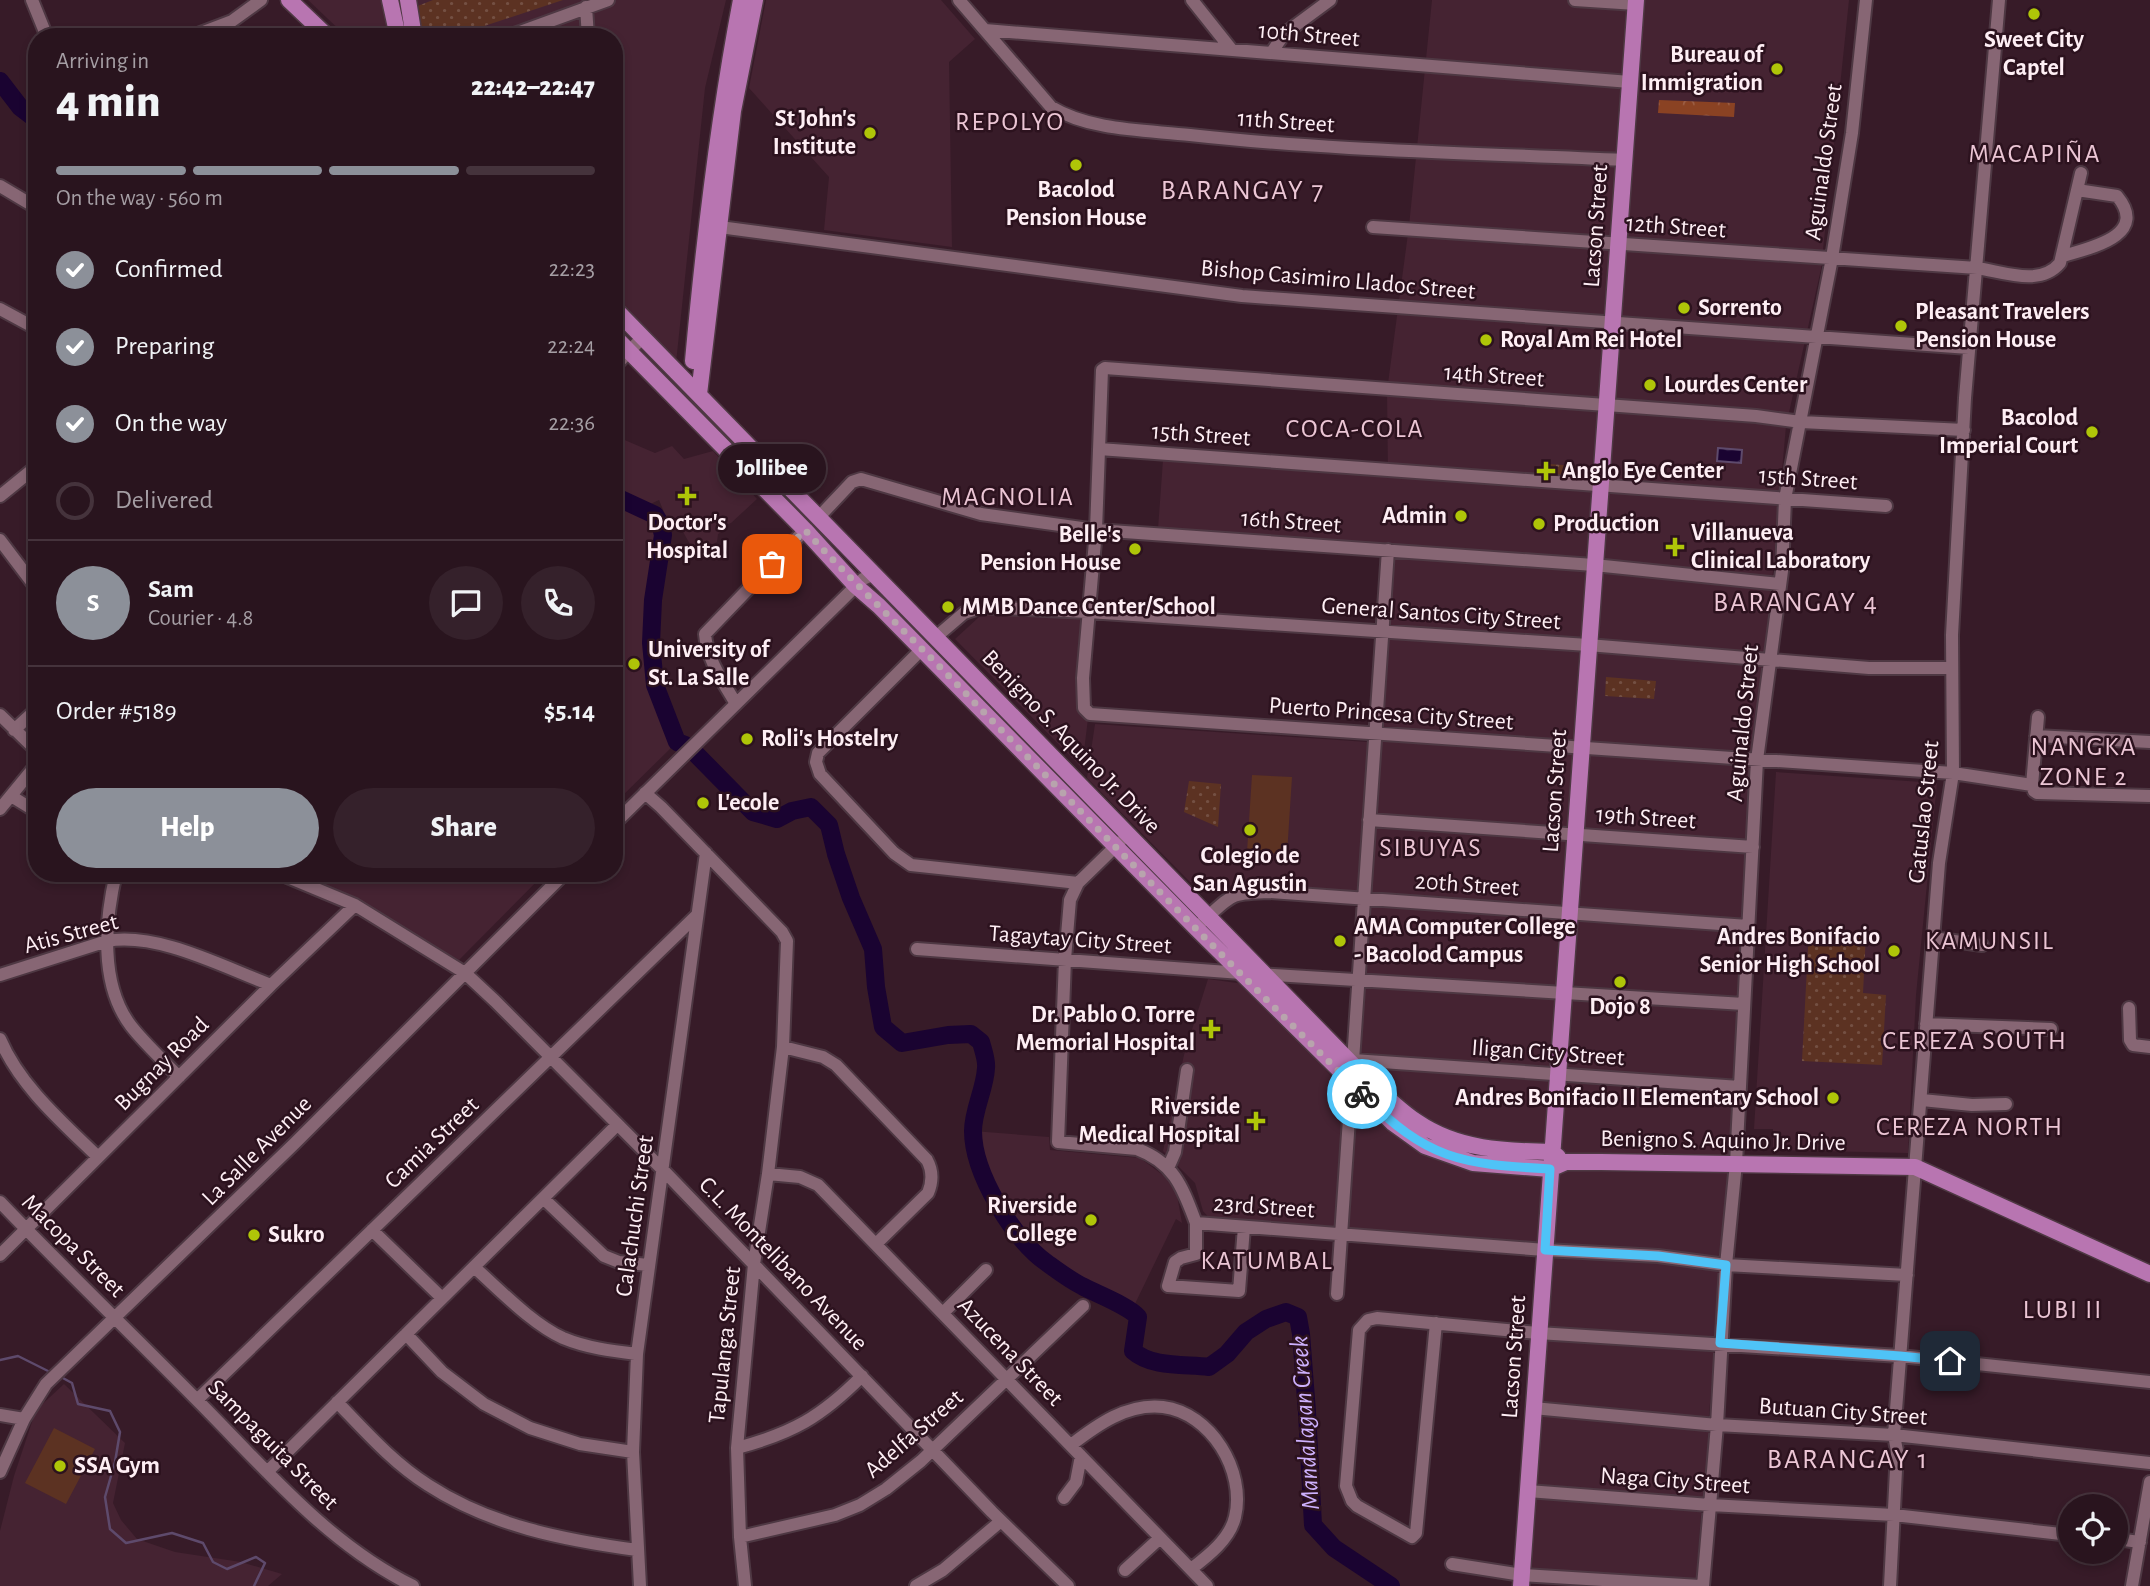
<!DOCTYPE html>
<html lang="en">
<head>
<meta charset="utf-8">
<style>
	:root { --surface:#29141e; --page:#35212b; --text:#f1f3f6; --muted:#a59ea4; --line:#45333c; --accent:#8c9099 }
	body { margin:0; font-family:"Alegreya Sans",sans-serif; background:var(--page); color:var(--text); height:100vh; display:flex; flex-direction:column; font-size:26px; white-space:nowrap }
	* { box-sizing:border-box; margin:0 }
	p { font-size:23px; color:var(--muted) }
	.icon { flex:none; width:38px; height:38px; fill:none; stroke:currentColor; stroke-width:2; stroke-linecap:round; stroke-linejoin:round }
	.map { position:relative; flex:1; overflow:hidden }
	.sheet { position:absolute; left:28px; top:28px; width:595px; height:854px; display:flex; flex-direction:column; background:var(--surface); border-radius:28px; box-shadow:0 4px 10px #0003,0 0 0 2px var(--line) }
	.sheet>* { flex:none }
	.controls { position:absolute; left:2058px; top:1494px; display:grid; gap:14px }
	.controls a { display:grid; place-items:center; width:70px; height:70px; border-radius:50%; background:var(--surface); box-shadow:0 4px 10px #0003,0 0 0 2px var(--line); font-size:35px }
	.pin { position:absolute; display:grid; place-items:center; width:60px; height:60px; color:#fff; margin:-30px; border-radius:14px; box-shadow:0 4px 10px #0006 }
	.courier { position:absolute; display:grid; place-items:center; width:70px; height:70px; margin:-35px; border:5px solid #4fc3f7; border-radius:50%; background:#fff; color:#222; box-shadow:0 2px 9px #0007 }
	.bubble { position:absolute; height:49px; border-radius:24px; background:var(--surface); box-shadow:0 4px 10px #0003,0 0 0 2px var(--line); font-size:23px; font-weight:800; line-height:49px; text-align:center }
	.head em { font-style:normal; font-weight:800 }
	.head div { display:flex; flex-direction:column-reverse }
	.head { display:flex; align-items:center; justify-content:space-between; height:119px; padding:0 28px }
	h1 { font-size:46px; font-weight:800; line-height:52px }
	.bar { display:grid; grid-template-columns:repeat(4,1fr); gap:10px 7px; align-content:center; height:84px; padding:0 28px }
	.bar i { height:9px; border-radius:5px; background:var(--line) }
	.bar .on { background:var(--accent) }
	.bar p { grid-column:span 4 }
	.line { display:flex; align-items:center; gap:18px; padding:0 28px; border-top:2px solid var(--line) }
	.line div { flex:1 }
	.round { display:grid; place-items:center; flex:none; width:74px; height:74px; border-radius:37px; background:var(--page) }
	ol { padding:0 28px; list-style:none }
	li { display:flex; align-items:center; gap:21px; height:77px }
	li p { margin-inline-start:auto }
	li .icon { padding:7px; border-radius:50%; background:var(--accent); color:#fff; stroke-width:4 }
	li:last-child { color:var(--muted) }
	li i { width:38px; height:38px; border:4px solid var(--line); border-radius:50% }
	.cta { display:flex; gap:14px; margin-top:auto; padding:14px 28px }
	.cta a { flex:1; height:80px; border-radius:42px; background:var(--accent); color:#fff; font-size:28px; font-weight:800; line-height:80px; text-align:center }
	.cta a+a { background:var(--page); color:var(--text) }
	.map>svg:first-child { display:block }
</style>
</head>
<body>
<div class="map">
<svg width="2150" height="1586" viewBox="0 0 2150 1586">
	<defs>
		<pattern id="grass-dots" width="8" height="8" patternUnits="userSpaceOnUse" patternTransform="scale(1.75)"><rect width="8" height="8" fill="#5c3222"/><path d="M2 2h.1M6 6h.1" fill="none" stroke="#745043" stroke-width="1.8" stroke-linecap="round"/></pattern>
		<pattern id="forest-crowns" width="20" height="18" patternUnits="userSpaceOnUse" patternTransform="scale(1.75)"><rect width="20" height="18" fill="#8a4223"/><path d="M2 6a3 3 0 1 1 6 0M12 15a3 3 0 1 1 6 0" fill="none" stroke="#9c5e44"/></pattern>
		<pattern id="water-waves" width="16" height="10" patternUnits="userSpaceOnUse" patternTransform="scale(1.75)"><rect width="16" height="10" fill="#1a0331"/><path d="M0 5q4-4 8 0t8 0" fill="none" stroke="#3c284f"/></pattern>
	</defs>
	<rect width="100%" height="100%" fill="#371b28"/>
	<path fill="#452332" d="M308,0H726L705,88L676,363L614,303V37H347Z
		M766,0H941L975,39L949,62L952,247L824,230L829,177L749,88Z
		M1432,0H1849L1821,269L1786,426L1740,938L1731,1153L1708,1427L1713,1428L1705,1502H1702L1696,1581L1530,1573L1554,1243L1341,1233L1388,550L1158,529L1163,460L1388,475L1387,391L1409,226Z
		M620,438L655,453L672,446L684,459L713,451L757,499L731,523L726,525L727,529L718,534L717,542L695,553L678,523L666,517L659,500L644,507L614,492V455Z
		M614,496L655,515L661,523L663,535L653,600L651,643L655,685L677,742L614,804Z
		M990,607L1090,616L1089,710L1082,768L955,639Z
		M1095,724L1368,742L1357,896L1190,882L1087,778Z
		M1776,772L1937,783L1916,995L1908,1153L1773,1150V1129H1754Z
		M294,873H545L459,960L349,897Z
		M1208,979L1244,984L1285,1023L1344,1091L1337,1230L1210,1219L1203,1211L1195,1183L1163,1151L1184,1055Z
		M973,1131L1049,1137L1050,1150L1140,1158L1175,1184L1182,1223L1176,1219L1132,1310L1109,1301L1079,1284L1044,1261L1023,1243L1004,1217L988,1185L976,1154Z
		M64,1384L125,1443L113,1503L121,1520L137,1539L175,1552L241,1562L282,1574L268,1586H0V1531L14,1476L36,1410Z"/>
	<path fill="url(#grass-dots)" d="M433,0H563L451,37H421L415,7Z
		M1549,464L1576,466L1575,477L1548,475Z
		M1606,677L1656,681L1654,699L1605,696Z
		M1189,781L1221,784L1218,827L1184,812Z
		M1809,930L1866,933L1863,993L1886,995L1882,1065L1802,1061Z"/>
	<path fill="url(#forest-crowns)" d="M1659,100L1735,103L1734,117L1658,113Z"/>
	<path fill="#5c3222" d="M1252,775L1292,777L1287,854L1247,852Z
		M54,1428L95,1449L66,1504L25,1483Z"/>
	<path fill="url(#water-waves)" stroke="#5e4a6c" stroke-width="2" d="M1718,448L1742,450L1741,463L1717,461Z"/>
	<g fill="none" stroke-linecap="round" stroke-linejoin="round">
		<path stroke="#5e4a6c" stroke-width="2.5" d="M0,1360L18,1356L52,1373
			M61,1377L72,1383L78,1404L110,1411L120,1432L115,1462L105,1497L110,1529L126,1543L172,1533L203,1543L213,1562L227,1569L256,1557L265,1563L254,1586"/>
		<path stroke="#1a0331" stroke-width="18" d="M0,81L20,107L37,120
			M614,496L655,515L660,523L663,535L653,600L651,643L655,685L677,742L685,745
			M694,752L753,812L777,819L792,811L811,807L829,825L836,854L851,898L873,949L876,987L883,1027L902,1043L948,1035L971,1034L981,1042C983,1050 987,1060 986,1068C985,1089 973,1110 973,1131C973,1173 1013,1239 1047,1263C1058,1271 1070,1280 1082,1286C1097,1294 1129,1306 1138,1317L1133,1351C1152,1368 1186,1364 1209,1367L1227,1354L1246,1332L1266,1319L1286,1312L1298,1317L1301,1334L1307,1412L1313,1525L1334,1548L1391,1586"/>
		<g stroke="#4e3843" stroke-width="16">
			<path id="minor" d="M32,0L47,37
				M959,0L1051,107C1091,131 1145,130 1190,135C1334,151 1480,153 1624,160
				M1192,0L1231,49
				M1575,0L1636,4
				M586,7L588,37
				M985,30L1630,82
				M190,37L232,21L261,0
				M506,37L608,0
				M1272,52L1284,34L1330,0
				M0,186L37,208
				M712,226L1242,296L1969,348
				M1373,227L1977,268C2004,272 2040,287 2060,263L2081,173
				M2063,256C2089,248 2150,236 2117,196L2077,190
				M0,309L37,329
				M614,367L643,337
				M1964,430L1801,422L1756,416L1105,368L1102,370L1096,530L1083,678L1084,708L1090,714L1953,773L2032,785L2034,791L2037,793L2150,796
				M1099,449L1886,506
				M0,496L37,466
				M819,517L852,482L861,479L981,514L1096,530L1594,565L1780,584
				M0,540L37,589
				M936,637L964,613L982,607L1088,612L1588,645L1869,668H1952
				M922,649L818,753L816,762L820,774L894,853L911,865L1078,883
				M736,704C724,683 707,660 705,634L805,530
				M0,715L37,751
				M14,730L37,709
				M2036,736L2150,742
				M2032,785L2038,717
				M645,793L661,807L782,932L787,941L783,1047L768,1174L754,1264L737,1448L740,1537L745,1586
				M11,796L37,812
				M0,809L37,764
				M1369,820L1753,847
				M614,824L863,579L874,574
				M1120,842L1078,883L1070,900L1065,959L1058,1142L1137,1149C1175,1163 1183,1189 1196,1223L1545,1250L1658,1256L1726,1265L1907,1275
				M116,873C105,920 99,984 131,1026C145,1044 163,1060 179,1077
				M278,873L355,905L465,973L495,1001L664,1171L992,1512L1068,1586
				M1203,921C1233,894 1230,893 1270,892L1748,926
				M1933,938L1982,945
				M917,949L1241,973L1744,1004
				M0,975L107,941C158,932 223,967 271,985
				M2129,1008L2130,1040L2133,1045L2150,1047
				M1926,1024L2051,1029
				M0,1039C20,1086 62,1122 98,1157
				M783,1047L823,1057L836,1065L927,1160C933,1171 933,1181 928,1193L876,1244
				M1353,1060L1740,1087
				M1922,1100L1972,1105L2006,1104
				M1168,1168L1175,1152L1187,1070
				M768,1174L800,1177L818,1185L1207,1586
				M544,1199L604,1256L619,1262L648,1265
				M0,1202C64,1269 131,1333 196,1399C263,1466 326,1543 413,1586
				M1196,1223V1254L1181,1258L1175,1262L1168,1286L1239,1291L1244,1227
				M372,1230L442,1298
				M0,1255L271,985L355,905
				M474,1267C500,1290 532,1324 563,1338C587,1348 612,1351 637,1354
				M1337,1294L1388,550
				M943,1313L986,1270
				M1436,1323L1416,1533L1412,1537L1357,1506L1352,1501L1346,1486L1359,1330L1368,1320L1377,1318L1538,1333L1900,1356L2150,1382
				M406,1334L442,1372L484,1404L530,1428L580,1444L633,1452
				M197,1400L696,916
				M337,1402C365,1431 393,1463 428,1485C491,1526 564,1540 637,1550
				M1533,1408L1717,1425L1894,1435L2150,1463
				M0,1415L24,1419
				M1071,1445C1097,1425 1127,1403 1163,1407C1211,1413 1246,1471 1235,1517C1230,1539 1208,1556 1191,1569
				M737,1448C793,1433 821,1417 862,1376
				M0,1472L24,1419L46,1384L294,1144L565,873
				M267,1472L617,1125
				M1528,1491L1710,1505L1894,1515L2070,1535
				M1064,1498L1076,1482L1081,1456
				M740,1537L835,1515L860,1505L886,1489L921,1461L1083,1306
				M2116,1539L2140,1542
				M1452,1564L1522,1575L1700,1586
				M1125,1570L1160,1538
				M640,1586L633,1452L637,1354L706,853
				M916,1586L943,1570L1001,1521
				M1703,1586L1717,1425L1726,1265L1736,1163L1757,760L1782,571L1785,499L1832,258L1852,133L1866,0
				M1890,1586L1897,1451L1894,1435L1939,863L1953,773L1952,635L1965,398L1999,0
				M2132,1586L2150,1482"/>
		</g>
		<g stroke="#4e3843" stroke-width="19">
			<path id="major" d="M289,0L328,37
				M390,0L398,37
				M408,0L414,37
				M614,308L1353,1065C1373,1084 1393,1106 1417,1122C1458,1150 1504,1151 1552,1152L1558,1157
				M614,336L805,530L856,586L879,606L1196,928L1393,1123L1425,1146L1473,1163L1550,1169L1566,1162H1601L1915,1167L2150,1274
				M693,361C704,240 718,120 741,0
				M699,394L733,111L755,0
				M1521,1586L1636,0"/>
		</g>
		<use href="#minor" stroke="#876674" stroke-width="12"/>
		<use href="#major" stroke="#b875b1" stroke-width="16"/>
	</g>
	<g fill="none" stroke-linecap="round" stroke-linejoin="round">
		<path stroke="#b8a4ad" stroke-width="7" stroke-dasharray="0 12.6" d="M772,564L805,530C859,589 918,643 973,701C1102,833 1230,965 1362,1094"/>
		<path stroke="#4fc3f7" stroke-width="9" d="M1362,1094C1428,1160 1460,1164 1550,1169L1545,1250L1658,1256L1726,1265L1720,1343L1900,1356L1950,1361"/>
	</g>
	<g fill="#afc508" stroke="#2c121e" stroke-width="2.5">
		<circle cx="2034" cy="14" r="7"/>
		<circle cx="1777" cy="69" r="7"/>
		<circle cx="870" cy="133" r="7"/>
		<circle cx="1076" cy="165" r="7"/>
		<circle cx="1684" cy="308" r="7"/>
		<circle cx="1901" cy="326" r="7"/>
		<circle cx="1486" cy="340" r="7"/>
		<circle cx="1650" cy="385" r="7"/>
		<circle cx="2092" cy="432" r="7"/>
		<path d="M1542.5 460.5h7v7h7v7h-7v7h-7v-7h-7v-7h7z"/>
		<path d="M683.5 485.5h7v7h7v7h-7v7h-7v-7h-7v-7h7z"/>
		<circle cx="1461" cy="516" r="7"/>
		<circle cx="1539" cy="524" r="7"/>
		<path d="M1671.5 536.5h7v7h7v7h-7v7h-7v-7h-7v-7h7z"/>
		<circle cx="1135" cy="549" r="7"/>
		<circle cx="948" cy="607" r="7"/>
		<circle cx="634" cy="664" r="7"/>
		<circle cx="747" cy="739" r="7"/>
		<circle cx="703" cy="803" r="7"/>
		<circle cx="1250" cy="830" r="7"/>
		<circle cx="1340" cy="941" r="7"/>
		<circle cx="1894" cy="951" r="7"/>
		<circle cx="1620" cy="982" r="7"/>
		<path d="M1207.5 1018.5h7v7h7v7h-7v7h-7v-7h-7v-7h7z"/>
		<circle cx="1833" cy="1098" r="7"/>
		<path d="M1252.5 1110.5h7v7h7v7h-7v7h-7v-7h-7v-7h7z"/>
		<circle cx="1091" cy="1220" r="7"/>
		<circle cx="254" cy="1235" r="7"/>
		<circle cx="60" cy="1466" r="7"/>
	</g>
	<g text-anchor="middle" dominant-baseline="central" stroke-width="5" stroke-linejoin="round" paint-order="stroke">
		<g font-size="24" fill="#feeef4" stroke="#2c121e">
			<text transform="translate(1309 35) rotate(5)">10th Street</text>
			<text transform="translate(1286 122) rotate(4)">11th Street</text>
			<text transform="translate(1824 162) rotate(-82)">Aguinaldo Street</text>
			<text transform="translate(1596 226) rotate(-86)">Lacson Street</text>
			<text transform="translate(1676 227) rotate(4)">12th Street</text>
			<text transform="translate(1338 280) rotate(5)">Bishop Casimiro Lladoc Street</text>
			<text transform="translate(1494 376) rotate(4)">14th Street</text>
			<text transform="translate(1201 435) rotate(4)">15th Street</text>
			<text transform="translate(1808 479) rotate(4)">15th Street</text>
			<text transform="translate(1291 522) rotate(4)">16th Street</text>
			<text transform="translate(1441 614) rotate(4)">General Santos City Street</text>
			<text transform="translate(1391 714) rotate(4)">Puerto Princesa City Street</text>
			<text transform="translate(1743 723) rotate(-84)">Aguinaldo Street</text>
			<text transform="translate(1071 742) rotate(46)">Benigno S. Aquino Jr. Drive</text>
			<text transform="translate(1555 791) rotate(-86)">Lacson Street</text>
			<text transform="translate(1924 812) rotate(-84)">Gatuslao Street</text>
			<text transform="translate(1646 818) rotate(4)">19th Street</text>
			<text transform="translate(1467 885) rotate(4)">20th Street</text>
			<text transform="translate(71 934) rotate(-15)">Atis Street</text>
			<text transform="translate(1080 940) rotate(4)">Tagaytay City Street</text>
			<text transform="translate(1548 1053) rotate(4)">Iligan City Street</text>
			<text transform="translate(162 1064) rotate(-45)">Bugnay Road</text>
			<text transform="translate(1723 1141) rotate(1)">Benigno S. Aquino Jr. Drive</text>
			<text transform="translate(432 1143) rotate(-44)">Camia Street</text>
			<text transform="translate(257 1151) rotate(-45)">La Salle Avenue</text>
			<text transform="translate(1264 1207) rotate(4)">23rd Street</text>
			<text transform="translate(635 1216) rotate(-82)">Calachuchi Street</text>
			<text transform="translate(73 1246) rotate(45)">Macopa Street</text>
			<text transform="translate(783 1264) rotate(46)">C.L. Montelibano Avenue</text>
			<text transform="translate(725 1345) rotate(-84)">Tapulanga Street</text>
			<text transform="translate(1010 1352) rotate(46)">Azucena Street</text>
			<text transform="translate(1514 1357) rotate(-86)">Lacson Street</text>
			<text transform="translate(1843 1412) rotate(4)">Butuan City Street</text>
			<text transform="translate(914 1434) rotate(-41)">Adelfa Street</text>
			<text transform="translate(273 1445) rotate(45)">Sampaguita Street</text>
			<text transform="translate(1675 1481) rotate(4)">Naga City Street</text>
		</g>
		<g font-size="24" font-weight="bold" fill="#feeef4" stroke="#2c121e" text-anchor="start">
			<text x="2034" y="40" text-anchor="middle">Sweet City<tspan x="2034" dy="28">Captel</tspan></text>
			<text x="1763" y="55" text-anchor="end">Bureau of<tspan x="1763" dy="28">Immigration</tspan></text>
			<text x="856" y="119" text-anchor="end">St John's<tspan x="856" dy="28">Institute</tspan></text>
			<text x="1076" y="190" text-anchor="middle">Bacolod<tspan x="1076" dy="28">Pension House</tspan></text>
			<text x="1698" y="308">Sorrento</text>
			<text x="1915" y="312">Pleasant Travelers<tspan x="1915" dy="28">Pension House</tspan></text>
			<text x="1500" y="340">Royal Am Rei Hotel</text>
			<text x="1664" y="385">Lourdes Center</text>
			<text x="2078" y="418" text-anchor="end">Bacolod<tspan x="2078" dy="28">Imperial Court</tspan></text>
			<text x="1562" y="471">Anglo Eye Center</text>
			<text x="1447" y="516" text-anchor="end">Admin</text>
			<text x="687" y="523" text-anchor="middle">Doctor's<tspan x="687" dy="28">Hospital</tspan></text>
			<text x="1553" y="524">Production</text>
			<text x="1691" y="533">Villanueva<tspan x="1691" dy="28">Clinical Laboratory</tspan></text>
			<text x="1121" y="535" text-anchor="end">Belle's<tspan x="1121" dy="28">Pension House</tspan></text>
			<text x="962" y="607">MMB Dance Center/School</text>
			<text x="648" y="650">University of<tspan x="648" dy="28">St. La Salle</tspan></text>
			<text x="761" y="739">Roli's Hostelry</text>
			<text x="717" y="803">L'ecole</text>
			<text x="1250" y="856" text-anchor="middle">Colegio de<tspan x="1250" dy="28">San Agustin</tspan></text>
			<text x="1354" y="927">AMA Computer College<tspan x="1354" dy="28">- Bacolod Campus</tspan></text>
			<text x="1880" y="937" text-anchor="end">Andres Bonifacio<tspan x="1880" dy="28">Senior High School</tspan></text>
			<text x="1620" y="1007" text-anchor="middle">Dojo 8</text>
			<text x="1195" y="1015" text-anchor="end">Dr. Pablo O. Torre<tspan x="1195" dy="28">Memorial Hospital</tspan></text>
			<text x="1819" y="1098" text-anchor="end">Andres Bonifacio II Elementary School</text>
			<text x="1240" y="1107" text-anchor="end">Riverside<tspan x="1240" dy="28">Medical Hospital</tspan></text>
			<text x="1077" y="1206" text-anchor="end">Riverside<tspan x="1077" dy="28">College</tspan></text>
			<text x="268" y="1235">Sukro</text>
			<text x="74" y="1466">SSA Gym</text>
		</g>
		<g font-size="26" letter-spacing="2" fill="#ecc6d5" stroke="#2c121e">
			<text x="1010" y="122">REPOLYO</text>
			<text x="2035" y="154">MACAPIÑA</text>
			<text x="1355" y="429">COCA-COLA</text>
			<text x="1008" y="497">MAGNOLIA</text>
			<text x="2084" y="747">NANGKA<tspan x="2084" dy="30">ZONE 2</tspan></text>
			<text x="1431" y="848">SIBUYAS</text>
			<text x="1990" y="941">KAMUNSIL</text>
			<text x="1975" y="1041">CEREZA SOUTH</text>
			<text x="1970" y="1127">CEREZA NORTH</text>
			<text x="1267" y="1261">KATUMBAL</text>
			<text x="2063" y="1310">LUBI II</text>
		</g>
		<g font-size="26" font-style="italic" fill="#cdb0fd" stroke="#2c121e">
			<text transform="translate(1305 1423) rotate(-94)">Mandalagan Creek</text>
		</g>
		<g font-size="28" letter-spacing="2" fill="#ecc6d5" stroke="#2c121e">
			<text x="1243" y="191">BARANGAY 7</text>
			<text x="1796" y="603">BARANGAY 4</text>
			<text x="1848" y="1460">BARANGAY 1</text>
		</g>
	</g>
</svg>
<div class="controls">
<a><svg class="icon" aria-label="locate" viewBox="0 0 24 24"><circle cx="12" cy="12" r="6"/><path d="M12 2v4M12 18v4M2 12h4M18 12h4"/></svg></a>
</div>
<div class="pin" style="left:772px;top:564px;background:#ea580c"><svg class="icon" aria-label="bag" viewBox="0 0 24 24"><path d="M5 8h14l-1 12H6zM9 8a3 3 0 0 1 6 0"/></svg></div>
<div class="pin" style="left:1950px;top:1361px;background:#1f2937"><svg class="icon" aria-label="home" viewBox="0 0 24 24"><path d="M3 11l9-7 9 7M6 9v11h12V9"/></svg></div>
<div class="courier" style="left:1362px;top:1094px"><svg class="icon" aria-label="bike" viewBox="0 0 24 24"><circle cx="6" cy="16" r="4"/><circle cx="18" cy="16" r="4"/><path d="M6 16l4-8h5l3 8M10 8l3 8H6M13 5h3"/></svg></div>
<div class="bubble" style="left:718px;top:444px;width:108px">Jollibee</div>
<section class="sheet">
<div class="head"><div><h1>4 min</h1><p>Arriving in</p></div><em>22:42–22:47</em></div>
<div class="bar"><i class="on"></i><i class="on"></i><i class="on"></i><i></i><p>On the way · 560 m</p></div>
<ol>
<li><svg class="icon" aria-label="check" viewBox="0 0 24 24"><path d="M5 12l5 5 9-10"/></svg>Confirmed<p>22:23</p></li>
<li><svg class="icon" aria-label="check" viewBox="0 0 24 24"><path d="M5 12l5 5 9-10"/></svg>Preparing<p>22:24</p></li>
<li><svg class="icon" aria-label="check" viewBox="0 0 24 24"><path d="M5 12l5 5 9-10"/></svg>On the way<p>22:36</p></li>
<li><i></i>Delivered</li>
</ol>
<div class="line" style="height:126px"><b class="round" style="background:var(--accent);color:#fff">S</b><div><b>Sam</b><p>Courier · 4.8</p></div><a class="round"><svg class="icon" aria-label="chat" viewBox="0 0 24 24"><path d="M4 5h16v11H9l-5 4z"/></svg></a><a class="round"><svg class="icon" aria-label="phone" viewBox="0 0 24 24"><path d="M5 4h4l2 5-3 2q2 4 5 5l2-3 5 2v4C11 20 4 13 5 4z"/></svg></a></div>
<div class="line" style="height:91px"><div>Order #5189</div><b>$5.14</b></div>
<div class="cta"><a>Help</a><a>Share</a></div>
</section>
</div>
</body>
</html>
